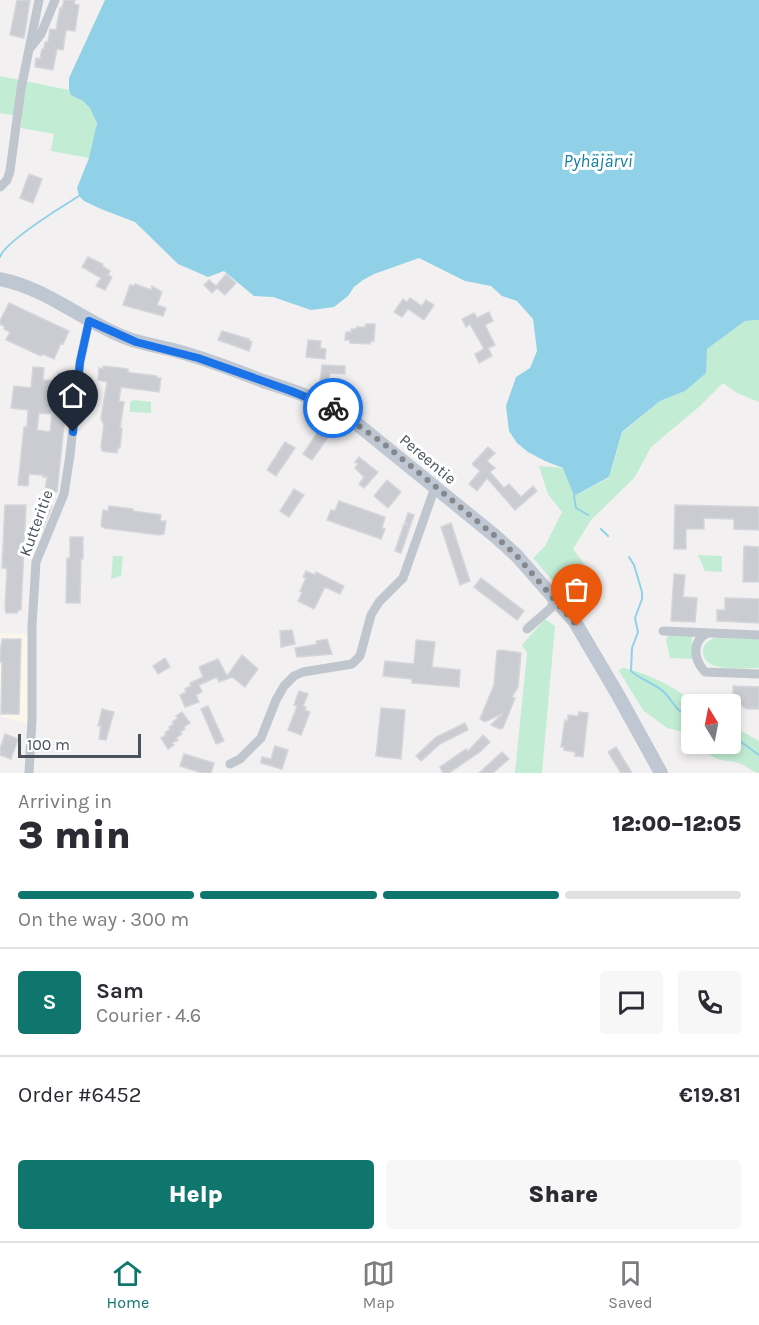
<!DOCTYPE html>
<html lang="en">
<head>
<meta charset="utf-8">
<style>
	:root { --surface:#fff; --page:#f7f7f7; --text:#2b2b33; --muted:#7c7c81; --line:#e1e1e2; --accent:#0f766e }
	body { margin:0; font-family:Karla,sans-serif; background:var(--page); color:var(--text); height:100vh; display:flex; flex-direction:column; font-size:22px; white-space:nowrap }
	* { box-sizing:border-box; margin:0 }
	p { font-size:20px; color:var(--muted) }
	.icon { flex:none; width:33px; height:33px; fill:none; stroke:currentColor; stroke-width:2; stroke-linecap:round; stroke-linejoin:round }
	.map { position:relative; height:773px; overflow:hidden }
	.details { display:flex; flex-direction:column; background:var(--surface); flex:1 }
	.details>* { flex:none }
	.needle { width:39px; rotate:350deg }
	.fabs { position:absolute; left:681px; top:694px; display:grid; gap:12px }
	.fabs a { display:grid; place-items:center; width:60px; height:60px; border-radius:6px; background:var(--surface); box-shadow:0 3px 9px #0003; font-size:30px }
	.scale { position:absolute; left:18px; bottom:15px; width:123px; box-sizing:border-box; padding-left:6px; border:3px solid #49525c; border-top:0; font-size:16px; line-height:21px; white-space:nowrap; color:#49525c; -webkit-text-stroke:4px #fff; paint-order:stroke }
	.pin { position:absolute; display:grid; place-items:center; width:51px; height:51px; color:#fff; margin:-62px -26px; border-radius:50% 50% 50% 0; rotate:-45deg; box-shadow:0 0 6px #0007 }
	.pin .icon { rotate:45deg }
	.courier { position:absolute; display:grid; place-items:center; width:60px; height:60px; margin:-30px; border:4px solid #1a73e8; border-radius:50%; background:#fff; color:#222; box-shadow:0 2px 8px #0007 }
	.summary em { font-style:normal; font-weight:800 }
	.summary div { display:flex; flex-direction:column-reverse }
	.summary { display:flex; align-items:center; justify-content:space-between; height:102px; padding:0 18px }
	h1 { font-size:39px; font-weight:800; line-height:45px }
	.bar { display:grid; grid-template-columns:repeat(4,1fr); gap:9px 6px; align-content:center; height:72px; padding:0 18px }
	.bar i { height:8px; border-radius:4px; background:var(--line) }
	.bar .active { background:var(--accent) }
	.bar p { grid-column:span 4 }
	.line { display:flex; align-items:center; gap:15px; padding:0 18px; border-top:2px solid var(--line) }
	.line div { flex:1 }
	.round { display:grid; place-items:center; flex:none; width:63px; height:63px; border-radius:6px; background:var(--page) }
	.primary-button { display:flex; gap:12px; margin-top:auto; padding:12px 18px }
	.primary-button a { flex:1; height:69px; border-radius:6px; background:var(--accent); color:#fff; font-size:24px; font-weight:800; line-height:69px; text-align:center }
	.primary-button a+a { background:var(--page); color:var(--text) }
	.menu { display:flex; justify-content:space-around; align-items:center; height:84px; border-top:2px solid var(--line); background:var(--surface); font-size:16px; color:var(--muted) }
	.menu a { display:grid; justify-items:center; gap:3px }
	.menu .active { color:var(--accent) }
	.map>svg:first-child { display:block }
</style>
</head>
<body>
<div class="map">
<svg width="759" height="773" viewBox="0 0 759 773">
	<rect width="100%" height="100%" fill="#f2f0f0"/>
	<path fill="#fbf7eb" d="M0,633L29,634V724L0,716Z"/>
	<path fill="#c2edd4" d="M0,76L69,90C72,97 77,97 83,101C105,116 95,138 89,158L51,151L54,134L21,128L22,117L0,113Z
		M759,320V402L737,393L723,383L700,406L651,447L635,477L591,520L573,549L590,572L573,604L533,558L545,546L562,512L548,494L539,466L564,468L574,496L609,478L622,433L660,401L685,391L707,349L745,321Z
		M134,400L151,402V413L130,412V402Z
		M698,555L722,556V572L705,571Z
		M113,556H123L121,576L111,579Z
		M545,619L555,626L542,773H515L527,653L522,645Z
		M668,636H692V659L670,658L666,640Z
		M714,638L759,639V668C744,668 703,673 703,652C703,644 708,641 714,638Z
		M624,668C656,676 672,687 699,705H692L691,734L667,728L643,710L619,671L620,669Z
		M731,725L759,741V773C751,772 748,766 741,764C724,757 715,766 702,744H730Z"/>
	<path fill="#91d1e7" d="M105,0H759V320L745,321L707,349L706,373L685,391L660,401L622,432L609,477L574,496L563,468L545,461L528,452L517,443L509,431L506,406L516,377L530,368L537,351L533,319L517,301L502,296L491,286L465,281L419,258L374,274L363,280L354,287L348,296L334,307L311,310L273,297L254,296L224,271L208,277L178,264L135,222L101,209L84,201L79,196L77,188L89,158L97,123L90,108L83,101L71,95L69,90V78Z"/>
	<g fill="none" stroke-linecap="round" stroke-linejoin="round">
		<path stroke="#91d1e7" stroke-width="2" d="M0,257C5,241 63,206 79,196
			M574,496L576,508L588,515
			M601,529L608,536
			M629,557L634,565L642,592V599L635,618L638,632L632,648L631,671C641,680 654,683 664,692C675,703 674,711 692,717
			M730,734L759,755"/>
	</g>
	<path fill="#caccd2" stroke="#d4d6db" stroke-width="1.5" fill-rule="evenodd" d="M17,0H30L24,38L10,35Z
		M64,0H75L74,4L79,5L75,31L66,30L63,50L57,49L53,70L35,67L36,58L40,59L42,49H44L45,42H48L50,29L56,30L60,8H62Z
		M29,174L42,179L33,203L20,198Z
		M88,257L103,264L102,266L110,271L108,275L112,277L105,290L96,286L101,278L82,267Z
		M226,274L236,283L225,295L217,288L212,293L204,285L209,280L216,286Z
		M135,284L151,290L152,286L162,292L157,305L166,308L163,316L123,305L130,285L134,286Z
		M410,298L422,306L426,300L434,305L424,320L408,309L402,317L394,312L403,299L407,302Z
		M9,303L69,331L63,344L61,343L54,359L42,354L41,356L6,340L10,332L4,329L5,327L0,324V321Z
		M489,312L493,321L485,325L495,345L488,348L492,356L479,363L475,354L484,349L470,324L466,327L462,319L474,313L477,318Z
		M366,324H375L374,341H371L370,344L350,343V340H345L346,332H351V329H356L357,327H365Z
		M222,331L249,339L248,340L252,342L249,351L218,340Z
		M308,340L321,341L320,348L326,349L325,359L306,357Z
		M322,365L345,366V374L330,373L328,383L320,382Z
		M103,366L128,369V372L132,373L157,376V378H161L159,392L121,387L119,401L124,402L120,428H122L120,448H118L117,453L102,451L101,446L104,425L101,419L107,382L98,380L99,368L103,369Z
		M33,367L44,368L43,380L57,381L58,373L72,375L67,416H65L57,492L45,491L47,477H43V475L29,474L28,486L18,485L24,427H27L28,410L11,408L14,386L31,388ZM39,413L52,414L50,432L37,430Z
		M319,430L329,436L312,460L303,454Z
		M285,442L295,448L276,476L267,470Z
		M488,447L495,453L487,461L495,468L490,472L504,488L509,484L521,497L533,486L537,491L515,510L487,478L477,491L469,484L480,471L472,464Z
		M359,457L378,472L364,488L359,484L364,477L355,468L358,464L355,462Z
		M387,480L401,492L388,508L374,496Z
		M294,489L304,495L289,517L280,511Z
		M339,501L385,517L382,528L385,529L381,539L327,520L331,510L335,511Z
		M45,503L52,506L43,528L36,525Z
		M5,505H26L21,610H18L17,613H6L5,607L7,571L6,568H2Z
		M675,505L759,507V530L734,529V519L704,518V529H686V549H674Z
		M109,506L133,509V511L161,515L160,521H166L164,534L159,535L104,528L101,526L103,510L108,511Z
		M408,513L414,515L401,553L395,551L404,524L408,525L405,522Z
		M451,523L470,581L460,585L441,527Z
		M70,537H83V559H81L80,603H66L67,558H70Z
		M744,546L759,547V582H743Z
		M306,571L315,575L316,572L344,586L340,594L325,587L314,609L298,601L302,593L300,591L306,578L303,577Z
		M674,574L685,575L683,597L697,598L695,622L671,621Z
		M481,578L524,611L517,620L474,587Z
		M725,598L759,599V623L717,621V610H725Z
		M292,630L295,644L281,647L280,631Z
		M2,639H21L19,714H1L2,662H0V653Z
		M327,639L332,654L297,657L295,648L317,644L316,641Z
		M416,640L435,642L432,667L460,670L459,687L412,683V679L383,676L385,661L414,664Z
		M501,650L521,653L518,687L512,697L515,698L503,728L500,729L491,725L503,713L485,722L480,719L494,685L497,651Z
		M242,655L258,669L245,687L232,677L219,682L217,677L199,685L202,692L196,695L199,702L185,707L180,695L186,692L185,689L191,686L190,683L203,677L199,667L218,659L227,676Z
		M165,658L170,667L158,674L153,666Z
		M733,686L759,687V709H747L733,700Z
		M299,691L308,694L303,706L306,707L305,710L310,712L301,735L288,730L297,706L294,705Z
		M208,706L224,741L216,744L201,709Z
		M381,708L405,710L401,759L376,756Z
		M102,709L114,712L106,740L99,739L101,726H98Z
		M182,712L190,723L184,727L185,729L180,732L182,734L176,738L178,740L172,743L174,745L168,749L161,738L166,735L165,733L170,729L169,727L174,724L172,722L178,718L176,716Z
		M579,712L588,713L583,757L575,756V752L564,750V747H561L565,720L568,721V715L578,716Z
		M465,723L468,730L440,744L421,761L416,756L436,737Z
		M5,734L18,739L11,759L0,755V749Z
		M483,735L490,742L481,751L449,773H443L440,767L466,749L468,751Z
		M275,746L288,750L282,769L261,763L262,757L271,759Z
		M616,747L632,773H621L608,752Z
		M502,752L509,759L493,773H479Z
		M184,754L214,763L211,773H202L180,766Z"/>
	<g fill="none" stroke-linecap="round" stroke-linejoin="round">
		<path stroke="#bfc6ce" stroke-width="9" d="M31,47L41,34L55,0
			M0,187L7,180L10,171L21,89L39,0
			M527,629L551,608L554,599
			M663,631L759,635
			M707,633C691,642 694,660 705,672L759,674
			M230,764L240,759L261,738L276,700L284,686L294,676L303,672L352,664L360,656L371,615L379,602L403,578L433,493L438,489
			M29,773L32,719V626L36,562L64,494L70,455L80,362L89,321"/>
		<path stroke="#bfc7d2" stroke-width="14" d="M0,279C46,288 81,320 124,337C141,344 159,346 177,351C206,359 235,370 263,381C293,391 325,400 351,419L495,536L517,556L575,622L618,695L661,773"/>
	</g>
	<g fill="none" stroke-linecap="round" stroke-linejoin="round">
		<path stroke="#848990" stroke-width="6" stroke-dasharray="0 10.8" d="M333,408L383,443L495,536L517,556L577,626"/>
		<path stroke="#1a73e8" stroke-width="8" d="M73,432L80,362L89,321L136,342L198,358L291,391L333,408"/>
	</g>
	<g text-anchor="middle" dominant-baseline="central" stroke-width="6" stroke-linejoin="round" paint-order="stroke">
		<g font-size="16" fill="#49525c" stroke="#fff">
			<text transform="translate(428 459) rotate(40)">Pereentie</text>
			<text transform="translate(36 523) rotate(-70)">Kutteritie</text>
		</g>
		<g font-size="18" font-style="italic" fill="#157ea3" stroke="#fff">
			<text x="598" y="161">Pyhäjärvi</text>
		</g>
	</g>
</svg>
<div class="fabs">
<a><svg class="needle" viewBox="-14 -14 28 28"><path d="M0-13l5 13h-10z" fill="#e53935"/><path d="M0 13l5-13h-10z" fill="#7c7c81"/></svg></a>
</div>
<div class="scale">100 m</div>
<div class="pin" style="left:577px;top:626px;background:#ea580c"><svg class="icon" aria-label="bag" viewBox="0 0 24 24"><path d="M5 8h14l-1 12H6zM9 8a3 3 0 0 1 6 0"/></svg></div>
<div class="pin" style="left:73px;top:432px;background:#1f2937"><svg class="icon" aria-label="home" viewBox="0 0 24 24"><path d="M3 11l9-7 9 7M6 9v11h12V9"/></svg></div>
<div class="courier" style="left:333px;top:408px"><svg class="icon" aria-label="bike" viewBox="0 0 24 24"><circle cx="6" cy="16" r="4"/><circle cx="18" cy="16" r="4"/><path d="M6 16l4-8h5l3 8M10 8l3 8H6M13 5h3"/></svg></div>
</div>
<section class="details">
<div class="summary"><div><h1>3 min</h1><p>Arriving in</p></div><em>12:00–12:05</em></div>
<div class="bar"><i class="active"></i><i class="active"></i><i class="active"></i><i></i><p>On the way · 300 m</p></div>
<div class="line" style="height:108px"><b class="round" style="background:var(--accent);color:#fff">S</b><div><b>Sam</b><p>Courier · 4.6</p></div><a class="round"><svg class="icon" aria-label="chat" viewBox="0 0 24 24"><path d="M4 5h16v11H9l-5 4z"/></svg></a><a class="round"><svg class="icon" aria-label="phone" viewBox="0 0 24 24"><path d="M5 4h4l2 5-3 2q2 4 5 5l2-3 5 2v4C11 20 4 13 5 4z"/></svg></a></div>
<div class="line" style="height:78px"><div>Order #6452</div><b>€19.81</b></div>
<div class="primary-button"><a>Help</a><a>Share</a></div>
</section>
<nav class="menu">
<a class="active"><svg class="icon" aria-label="home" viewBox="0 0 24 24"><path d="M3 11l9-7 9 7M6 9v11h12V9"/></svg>Home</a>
<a><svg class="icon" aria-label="map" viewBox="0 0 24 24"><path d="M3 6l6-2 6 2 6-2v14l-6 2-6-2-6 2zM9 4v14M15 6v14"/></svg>Map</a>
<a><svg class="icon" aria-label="saved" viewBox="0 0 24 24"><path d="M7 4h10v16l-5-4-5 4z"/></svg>Saved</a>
</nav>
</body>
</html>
